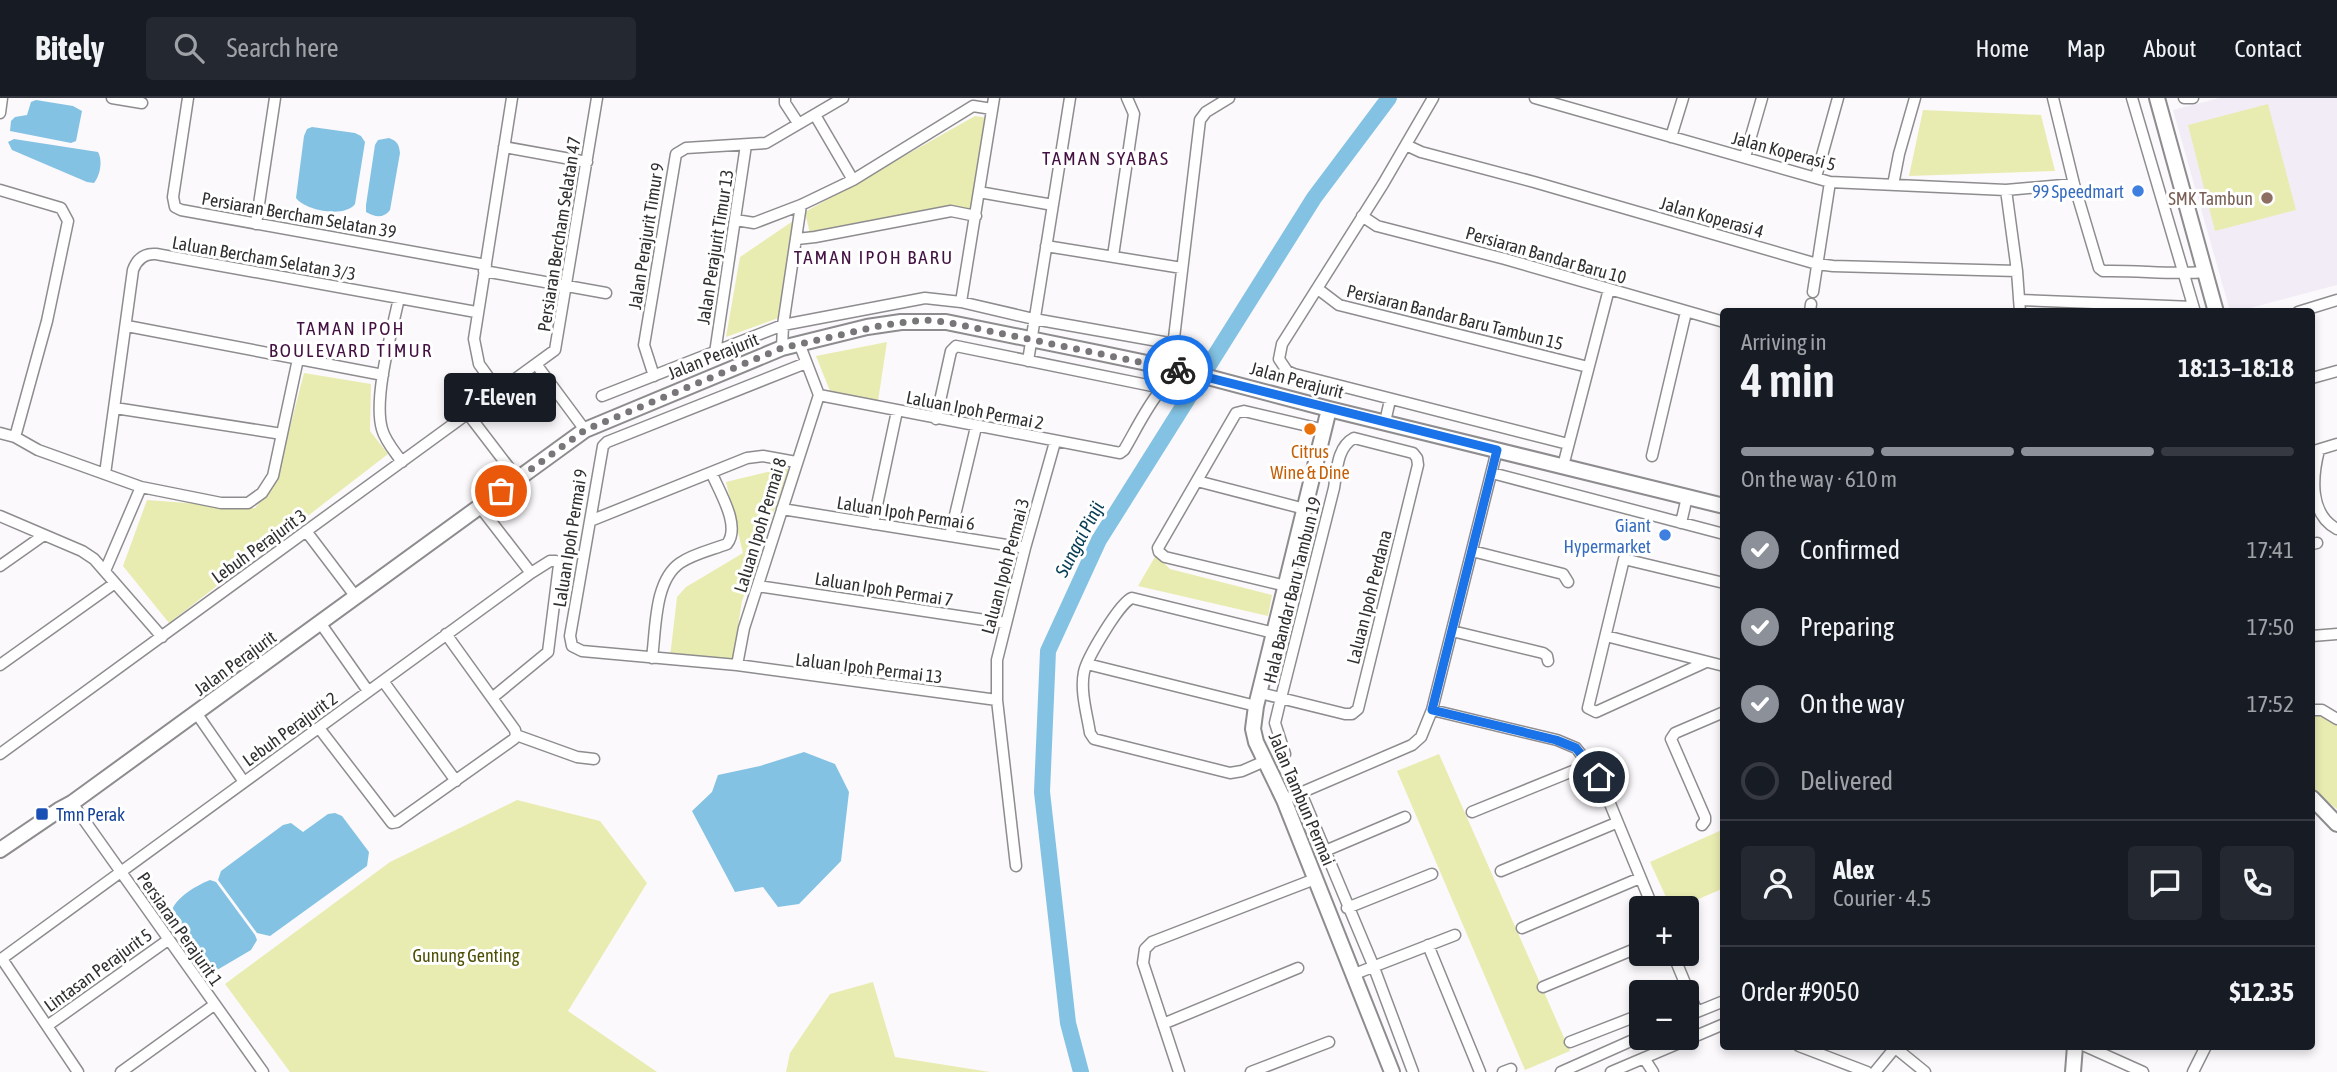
<!DOCTYPE html>
<html lang="en">
<head>
<meta charset="utf-8">
<style>
	:root { --surface:#171b24; --page:#242831; --text:#f1f3f6; --muted:#9ea1a6; --line:#363941; --accent:#8c9099 }
	body { margin:0; font-family:"Asap Condensed",sans-serif; background:var(--page); color:var(--text); height:100vh; display:flex; flex-direction:column; font-size:26px; white-space:nowrap }
	* { box-sizing:border-box; margin:0 }
	p { font-size:23px; color:var(--muted) }
	.icon { flex:none; width:38px; height:38px; fill:none; stroke:currentColor; stroke-width:2; stroke-linecap:round; stroke-linejoin:round }
	.map { position:relative; flex:1; overflow:hidden }
	.sheet { position:absolute; left:1720px; top:210px; width:595px; height:742px; display:flex; flex-direction:column; background:var(--surface); border-radius:7px; box-shadow:0 4px 10px #0003 }
	.sheet>* { flex:none }
	.controls { position:absolute; left:1629px; top:798px; display:grid; gap:14px }
	.controls a { display:grid; place-items:center; width:70px; height:70px; border-radius:7px; background:var(--surface); box-shadow:0 4px 10px #0003; font-size:35px }
	.pin { position:absolute; display:grid; place-items:center; width:60px; height:60px; color:#fff; margin:-30px; border:4px solid #fff; border-radius:50%; box-shadow:0 2px 7px #0007 }
	.courier { position:absolute; display:grid; place-items:center; width:70px; height:70px; margin:-35px; border:5px solid #1a73e8; border-radius:50%; background:#fff; color:#222; box-shadow:0 2px 9px #0007 }
	.bubble { position:absolute; height:49px; border-radius:7px; background:var(--surface); box-shadow:0 4px 10px #0003; font-size:23px; font-weight:600; line-height:49px; text-align:center }
	.headline em { font-style:normal; font-weight:600 }
	.headline div { display:flex; flex-direction:column-reverse }
	.headline { display:flex; align-items:center; justify-content:space-between; height:119px; padding:0 21px }
	h1 { font-size:46px; font-weight:600; line-height:52px }
	.bar { display:grid; grid-template-columns:repeat(4,1fr); gap:10px 7px; align-content:center; height:84px; padding:0 21px }
	.bar i { height:9px; border-radius:5px; background:var(--line) }
	.bar .active { background:var(--accent) }
	.bar p { grid-column:span 4 }
	.line { display:flex; align-items:center; gap:18px; padding:0 21px; border-top:2px solid var(--line) }
	.line div { flex:1 }
	.round { display:grid; place-items:center; flex:none; width:74px; height:74px; border-radius:7px; background:var(--page) }
	ol { padding:0 21px; list-style:none }
	li { display:flex; align-items:center; gap:21px; height:77px }
	li p { margin-inline-start:auto }
	li .icon { padding:7px; border-radius:50%; background:var(--accent); color:#fff; stroke-width:4 }
	li:last-child { color:var(--muted) }
	li i { width:38px; height:38px; border:4px solid var(--line); border-radius:50% }
	header { display:flex; align-items:center; gap:42px; box-sizing:border-box; height:98px; padding:0 35px; background:var(--surface); border-bottom:2px solid var(--line) }
	header strong { font-size:33px }
	nav { display:flex; gap:38px; margin-inline-start:auto; font-size:24px }
	.search { width:490px; height:63px; background:var(--page); display:flex; align-items:center; gap:18px; box-sizing:border-box; padding:0 24px; border-radius:7px; color:var(--muted); font-size:26px }
	.map>svg:first-child { display:block }
</style>
</head>
<body>
<header>
<strong>Bitely</strong>
<div class="search"><svg class="icon" aria-label="search" viewBox="0 0 24 24"><circle cx="10" cy="10" r="6"/><path d="M15 15l6 6"/></svg>Search here</div>
<nav><a>Home</a><a>Map</a><a>About</a><a>Contact</a></nav>
</header>
<div class="map">
<svg width="2337" height="974" viewBox="0 0 2337 974">
	<rect width="100%" height="100%" fill="#fbf9fc"/>
	<path fill="#f2ecf6" d="M2219,0H2337V187L2239,213H2230L2173,12Z"/>
	<path fill="#e9ecb1" d="M2268,6L2296,112L2215,133L2188,27Z
		M1923,12L2041,17L2055,73L1909,78Z
		M975,18L988,20L974,111H939L810,136L805,114Z
		M793,123L781,219L726,239L740,159Z
		M887,244L878,303L832,298L816,258Z
		M304,275L371,286L370,333L388,356L169,525L123,468L147,402L255,410L276,383Z
		M779,371H789L742,503L733,560L670,559L677,499L686,489L743,455L726,384Z
		M1156,457L1170,471L1272,497L1268,518L1138,488Z
		M2312,612L2337,621V711L2312,692Z
		M1439,656L1570,953L1525,972L1397,673Z
		M517,702L600,723L647,785L568,913L657,974H290L225,886L390,764Z
		M1724,731V790L1678,810H1671L1650,764Z
		M873,884L895,959L990,974H786L790,955L830,896Z"/>
	<path fill="#83c2e3" d="M36,2L73,8L82,13L76,43L71,45L10,33L11,23L15,19L27,17L31,4Z
		M312,29L355,35L361,38L365,44L355,106C345,120 306,113 296,100L304,38L307,31Z
		M389,40C397,43 399,46 400,55L390,112C383,121 375,119 366,114V107L375,47L378,42Z
		M14,41L98,54C103,63 100,78 94,85L87,84L12,52L8,44Z
		M804,654L835,666L849,694L841,763L799,806L778,809L763,789L735,794L692,713L712,694L718,677L760,668Z
		M335,715L342,718L369,754L367,768L270,838L257,835L218,782L221,773L283,727L291,725L303,734L328,716Z
		M210,782L216,784L255,837L257,842L251,852L217,872L206,866L171,818C171,802 195,788 210,782Z"/>
	<g fill="none" stroke-linecap="round" stroke-linejoin="round">
		<path stroke="#83c2e3" stroke-width="16" d="M1081,974L1068,925L1042,694L1048,553L1099,442L1314,100L1389,0"/>
		<g stroke="#8e8c8f" stroke-width="13">
			<path id="street" d="M112,0L142,5
				M188,0L173,99L175,109L181,112L486,167
				M785,0V5L798,25
				M1433,0L1383,86L1282,246L1279,261L1287,273L1294,276L1568,346
				M1535,0L1830,84L2006,92L2074,86
				M2053,0L2074,86L2099,170L2103,173C2138,172 2172,177 2206,174
				M2132,0L2195,214
				M2184,0H2193
				M0,15L2,0
				M815,17L853,82
				M1671,39L1683,0
				M1406,47L1421,54L1534,84L1817,166L1833,168L2017,173
				M504,49L587,64
				M1745,59L1762,0
				M1816,79L1838,0
				M1893,87L1899,56L1915,0
				M0,92L61,110L68,123L47,223L15,339
				M2006,92L2017,173L2020,214
				M979,94L1053,107
				M1362,118L1377,128L1505,161L1724,224
				M736,122L754,125L801,107L853,82L973,8L992,11
				M256,126L275,0
				M797,141L815,139L951,113L976,118
				M1046,148L1182,170
				M1113,158L1134,16L1127,0
				M484,173L606,195
				M1318,191L1339,207L1588,269
				M1813,194L1830,84
				M399,200C392,233 373,300 382,331C385,343 395,354 402,364
				M2019,202L2193,209
				M961,204L994,0
				M1810,214L1811,206
				M2298,214L2337,202
				M127,228L383,277
				M799,245L819,297
				M782,250L783,227L801,107
				M715,255L746,47
				M1028,263L1070,0
				M806,265L607,344L603,348L570,538L572,548L582,553L737,567L997,602
				M536,266L585,332
				M654,278L644,247L676,56L686,50L766,45L843,0
				M2312,280L2337,273
				M499,294L479,266L474,241L512,0
				M819,297L1120,355L1124,352C1138,329 1158,283 1184,274
				M602,298L783,227L925,200L961,204L1034,221L1169,245L1174,240L1200,22L1206,14L1229,0
				M115,310L282,336
				M468,316L517,380
				M936,321L951,253L956,248L1162,290
				M1385,324L1390,302
				M0,335L15,339L38,352L141,389L221,405H248L262,395L273,378L298,261
				M2319,352C2312,379 2309,416 2337,431
				M2314,353L2337,346
				M1652,358L1686,214
				M1563,368L1609,191
				M1492,375L1724,436
				M105,376L133,172C137,161 144,155 156,156L476,214
				M1197,383L1305,411
				M782,411L1025,450
				M0,418L82,453L94,461L162,539
				M590,423L747,360L763,358L796,364
				M1681,425L1687,399
				M873,426L897,313
				M306,433L356,499
				M950,438L976,329
				M2312,446L2317,445
				M1472,453L1563,476L1568,484
				M0,468L44,437
				M105,473L141,389
				M758,488L1005,525
				M1286,488L1165,459L1159,454L1158,450L1236,315L1244,313L1325,332
				M321,526L368,593
				M1452,533L1543,555L1547,558L1548,563
				M1606,538L1724,568
				M2312,538L2337,536
				M652,560C656,531 654,483 680,465C693,456 711,452 727,446C741,428 720,395 712,376
				M1706,564L1596,614L1588,610L1624,461L1724,485
				M1087,566L1256,608
				M0,567L115,485
				M737,567L744,530L819,297
				M383,583L456,683
				M1260,595L1345,616H1352L1358,611L1418,367L1417,360L1413,355L1354,340C1337,349 1337,372 1334,390L1281,600L1275,625L1285,656
				M492,600L548,554L559,467L556,463H550L531,475
				M1432,612L1557,642L1576,650L1599,679L1653,810
				M2312,612H2322L2337,621
				M197,616L244,684
				M319,630L392,725L397,724L514,641L516,637L515,632L446,536
				M516,637L577,659L594,661
				M0,656L555,252L597,0
				M1265,663L1242,673L1230,675L1094,641L1090,635C1087,616 1080,593 1084,574C1087,560 1120,504 1132,500L1274,535
				M1301,695L1373,867L1413,974
				M1284,702L1412,647L1421,639L1432,612L1497,352
				M72,705L263,974
				M1472,714L1590,666
				M1702,727L1705,723V719L1671,641L1675,635L1724,614
				M1325,753L1405,719
				M1016,768L997,602V562L1025,450L1055,344
				M1501,773L1616,725
				M1347,810L1432,776
				M1522,830L1640,780
				M1428,847L1480,974
				M1673,856L1697,914
				M2,861L78,974
				M0,862L531,475L480,409
				M1352,877L1455,837
				M1543,889L1642,848
				M1687,918L1724,903
				M1163,926L1298,870
				M47,928L168,842
				M1570,944L1642,916
				M1799,948L1867,974
				M1893,948L1925,974
				M2085,948L2143,974
				M1644,960L1653,974
				M121,974L214,907
				M1179,974L1143,865L1145,851L1152,844L1315,781
				M1251,974L1329,944
				M1503,974L1511,971
				M1561,974L1642,938
				M1611,974L1724,926
				M1875,974L1894,951
				M2193,974L2206,948"/>
		</g>
		<g stroke="#8e8c8f" stroke-width="18">
			<path id="secondary" d="M2157,0L2216,214
				M1329,311L1256,608L1253,631L1256,644L1284,702L1392,974
				M2312,700L2337,726
				M0,752L59,712L72,705L585,332L782,250L867,229L901,224H946L1104,256L1185,273L1329,311L1724,408
				M2073,974L2075,948"/>
		</g>
		<use href="#street" stroke="#fff" stroke-width="10"/>
		<use href="#secondary" stroke="#fff" stroke-width="14"/>
	</g>
	<g fill="none" stroke-linecap="round" stroke-linejoin="round">
		<path stroke="#787678" stroke-width="7" stroke-dasharray="0 12.6" d="M501,393L585,332L782,250L884,227L924,222L946,224L1178,272"/>
		<path stroke="#1a73e8" stroke-width="9" d="M1178,272L1497,352L1432,612L1556,642L1576,650L1599,679"/>
	</g>
	<g fill="#3f7fe0" stroke="#fff" stroke-width="2.5">
		<circle cx="2138" cy="93" r="7"/>
		<circle cx="1665" cy="437" r="7"/>
	</g>
	<circle fill="#8d6e63" stroke="#fff" stroke-width="2.5" cx="2267" cy="100" r="7"/>
	<circle fill="#e8710a" stroke="#fff" stroke-width="2.5" cx="1310" cy="331" r="7"/>
	<rect fill="#1a4fb4" stroke="#fff" stroke-width="2.5" x="35" y="709" width="14" height="14" rx="3.5"/>
	<g text-anchor="middle" dominant-baseline="central" stroke-width="6" stroke-linejoin="round" paint-order="stroke">
		<g font-size="18" fill="#313031" stroke="#fff">
			<text transform="translate(1784 53) rotate(15)">Jalan Koperasi 5</text>
			<text transform="translate(299 117) rotate(10)">Persiaran Bercham Selatan 39</text>
			<text transform="translate(1712 119) rotate(16)">Jalan Koperasi 4</text>
			<text transform="translate(559 136) rotate(-81)">Persiaran Bercham Selatan 47</text>
			<text transform="translate(646 138) rotate(-81)">Jalan Perajurit Timur 9</text>
			<text transform="translate(715 149) rotate(-81)">Jalan Perajurit Timur 13</text>
			<text transform="translate(1546 157) rotate(16)">Persiaran Bandar Baru 10</text>
			<text transform="translate(264 160) rotate(10)">Laluan Bercham Selatan 3/3</text>
			<text transform="translate(1455 219) rotate(14)">Persiaran Bandar Baru Tambun 15</text>
			<text transform="translate(713 258) rotate(-22)">Jalan Perajurit</text>
			<text transform="translate(1297 282) rotate(15)">Jalan Perajurit</text>
			<text transform="translate(975 312) rotate(11)">Laluan Ipoh Permai 2</text>
			<text transform="translate(906 415) rotate(9)">Laluan Ipoh Permai 6</text>
			<text transform="translate(760 427) rotate(-73)">Laluan Ipoh Permai 8</text>
			<text transform="translate(570 440) rotate(-81)">Laluan Ipoh Permai 9</text>
			<text transform="translate(259 448) rotate(-36)">Lebuh Perajurit 3</text>
			<text transform="translate(1005 468) rotate(-75)">Laluan Ipoh Permai 3</text>
			<text transform="translate(884 491) rotate(9)">Laluan Ipoh Permai 7</text>
			<text transform="translate(1292 492) rotate(-76)">Hala Bandar Baru Tambun 19</text>
			<text transform="translate(1369 499) rotate(-76)">Laluan Ipoh Perdana</text>
			<text transform="translate(235 565) rotate(-36)">Jalan Perajurit</text>
			<text transform="translate(869 570) rotate(7)">Laluan Ipoh Permai 13</text>
			<text transform="translate(290 631) rotate(-36)">Lebuh Perajurit 2</text>
			<text transform="translate(1302 701) rotate(67)">Jalan Tambun Permai</text>
			<text transform="translate(180 831) rotate(55)">Persiaran Perajurit 1</text>
			<text transform="translate(98 872) rotate(-36)">Lintasan Perajurit 5</text>
		</g>
		<g font-size="18" fill="#366cbe" stroke="#fff" text-anchor="end">
			<text x="2124" y="93">99 Speedmart</text>
			<text x="1651" y="427">Giant<tspan x="1651" dy="21">Hypermarket</tspan></text>
		</g>
		<g font-size="18" fill="#785e54" stroke="#fff" text-anchor="end">
			<text x="2253" y="100">SMK Tambun</text>
		</g>
		<g font-size="18" fill="#c56008" stroke="#fff">
			<text x="1310" y="353">Citrus<tspan x="1310" dy="21">Wine &amp; Dine</tspan></text>
		</g>
		<g font-size="18" fill="#164399" stroke="#fff" text-anchor="start">
			<text x="56" y="716">Tmn Perak</text>
		</g>
		<g font-size="18" fill="#4d4f05" stroke="#fff">
			<text x="466" y="857">Gunung Genting</text>
		</g>
		<g font-size="19" letter-spacing="2" fill="#431242" stroke="#fff">
			<text x="1106" y="60">TAMAN SYABAS</text>
			<text x="874" y="159">TAMAN IPOH BARU</text>
			<text x="351" y="230">TAMAN IPOH<tspan x="351" dy="22">BOULEVARD TIMUR</tspan></text>
		</g>
		<g font-size="19" font-style="italic" fill="#063d54" stroke="#fff">
			<text transform="translate(1079 441) rotate(-62)">Sungai Pinji</text>
		</g>
	</g>
</svg>
<div class="controls">
<a>+</a>
<a>−</a>
</div>
<div class="pin" style="left:501px;top:393px;background:#ea580c"><svg class="icon" aria-label="bag" viewBox="0 0 24 24"><path d="M5 8h14l-1 12H6zM9 8a3 3 0 0 1 6 0"/></svg></div>
<div class="pin" style="left:1599px;top:679px;background:#1f2937"><svg class="icon" aria-label="home" viewBox="0 0 24 24"><path d="M3 11l9-7 9 7M6 9v11h12V9"/></svg></div>
<div class="courier" style="left:1178px;top:272px"><svg class="icon" aria-label="bike" viewBox="0 0 24 24"><circle cx="6" cy="16" r="4"/><circle cx="18" cy="16" r="4"/><path d="M6 16l4-8h5l3 8M10 8l3 8H6M13 5h3"/></svg></div>
<div class="bubble" style="left:444px;top:275px;width:112px">7-Eleven</div>
<section class="sheet">
<div class="headline"><div><h1>4 min</h1><p>Arriving in</p></div><em>18:13–18:18</em></div>
<div class="bar"><i class="active"></i><i class="active"></i><i class="active"></i><i></i><p>On the way · 610 m</p></div>
<ol>
<li><svg class="icon" aria-label="check" viewBox="0 0 24 24"><path d="M5 12l5 5 9-10"/></svg>Confirmed<p>17:41</p></li>
<li><svg class="icon" aria-label="check" viewBox="0 0 24 24"><path d="M5 12l5 5 9-10"/></svg>Preparing<p>17:50</p></li>
<li><svg class="icon" aria-label="check" viewBox="0 0 24 24"><path d="M5 12l5 5 9-10"/></svg>On the way<p>17:52</p></li>
<li><i></i>Delivered</li>
</ol>
<div class="line" style="height:126px"><a class="round"><svg class="icon" aria-label="person" viewBox="0 0 24 24"><circle cx="12" cy="8" r="4"/><path d="M4 21q1-7 8-7t8 7"/></svg></a><div><b>Alex</b><p>Courier · 4.5</p></div><a class="round"><svg class="icon" aria-label="chat" viewBox="0 0 24 24"><path d="M4 5h16v11H9l-5 4z"/></svg></a><a class="round"><svg class="icon" aria-label="phone" viewBox="0 0 24 24"><path d="M5 4h4l2 5-3 2q2 4 5 5l2-3 5 2v4C11 20 4 13 5 4z"/></svg></a></div>
<div class="line" style="height:91px"><div>Order #9050</div><b>$12.35</b></div>
</section>
</div>
</body>
</html>
